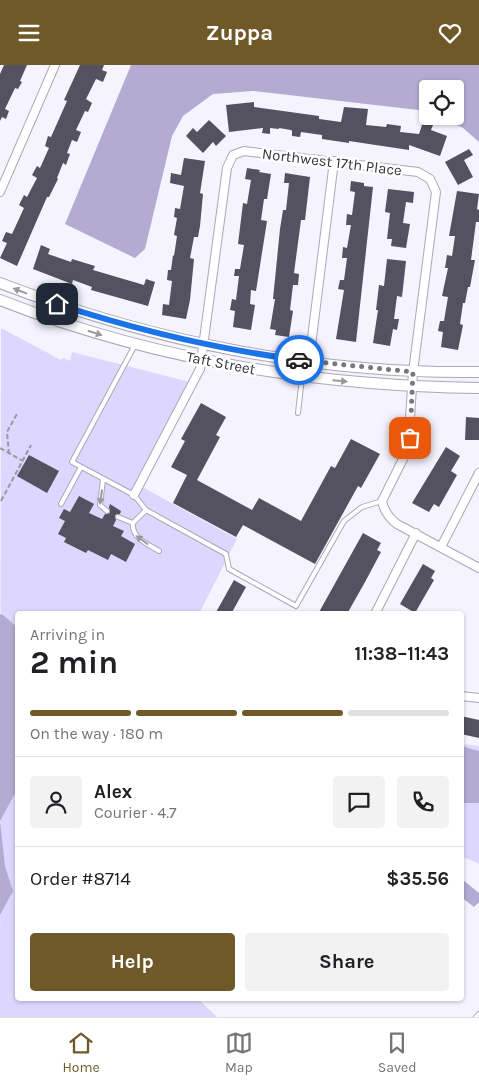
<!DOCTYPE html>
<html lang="en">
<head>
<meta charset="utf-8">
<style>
	:root { --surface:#fff; --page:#f2f2f2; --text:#202124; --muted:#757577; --line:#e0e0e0; --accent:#705929 }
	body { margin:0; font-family:Karla,sans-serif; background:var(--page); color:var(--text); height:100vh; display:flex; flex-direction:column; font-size:19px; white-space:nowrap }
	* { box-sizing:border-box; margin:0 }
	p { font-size:16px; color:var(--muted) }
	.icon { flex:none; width:28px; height:28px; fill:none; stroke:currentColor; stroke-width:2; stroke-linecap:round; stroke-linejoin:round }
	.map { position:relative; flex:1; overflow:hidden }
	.details { position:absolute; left:15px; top:546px; width:449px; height:390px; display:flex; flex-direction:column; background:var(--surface); border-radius:5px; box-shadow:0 1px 4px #0004 }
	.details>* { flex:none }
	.fabs { position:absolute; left:419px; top:15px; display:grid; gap:10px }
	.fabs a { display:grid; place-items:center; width:45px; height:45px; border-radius:5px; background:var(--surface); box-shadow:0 1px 4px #0004; font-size:25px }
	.pin { position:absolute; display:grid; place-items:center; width:42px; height:42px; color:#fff; margin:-21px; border-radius:10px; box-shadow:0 2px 8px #0006 }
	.courier { position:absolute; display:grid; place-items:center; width:50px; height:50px; margin:-25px; border:4px solid #1a73e8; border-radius:50%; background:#fff; color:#222; box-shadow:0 1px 6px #0007 }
	.head em { font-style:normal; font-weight:700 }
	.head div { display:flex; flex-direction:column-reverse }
	.head { display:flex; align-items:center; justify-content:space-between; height:85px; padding:0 15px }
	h1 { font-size:32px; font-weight:700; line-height:38px }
	.bar { display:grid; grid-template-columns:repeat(4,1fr); gap:8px 5px; align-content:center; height:60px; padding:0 15px }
	.bar i { height:6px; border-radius:4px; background:var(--line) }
	.bar .on { background:var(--accent) }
	.bar p { grid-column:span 4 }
	.line { display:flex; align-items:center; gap:12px; padding:0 15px; border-top:1px solid var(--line) }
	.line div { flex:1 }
	.round { display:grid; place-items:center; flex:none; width:52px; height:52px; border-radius:5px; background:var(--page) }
	.cta { display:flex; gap:10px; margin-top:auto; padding:10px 15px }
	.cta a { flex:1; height:58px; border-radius:5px; background:var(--accent); color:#fff; font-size:20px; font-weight:700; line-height:58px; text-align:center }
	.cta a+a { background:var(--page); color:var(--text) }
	header { display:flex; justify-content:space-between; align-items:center; height:65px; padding:0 15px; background:var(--accent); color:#fff; font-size:22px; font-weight:700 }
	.tabs { display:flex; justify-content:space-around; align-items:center; height:70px; border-top:1px solid var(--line); background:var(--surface); font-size:14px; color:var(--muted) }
	.tabs a { display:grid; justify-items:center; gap:2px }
	.tabs .on { color:var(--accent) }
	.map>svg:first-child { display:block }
</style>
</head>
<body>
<header><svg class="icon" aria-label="menu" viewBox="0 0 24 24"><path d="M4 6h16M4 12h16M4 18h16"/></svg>Zuppa<svg class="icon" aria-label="heart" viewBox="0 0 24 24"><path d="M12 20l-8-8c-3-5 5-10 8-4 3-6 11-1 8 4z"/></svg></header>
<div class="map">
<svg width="479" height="952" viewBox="0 0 479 952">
	<rect width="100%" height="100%" fill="#f5f3fe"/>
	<path fill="#ddd6fe" d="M1,263L61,295L64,293L70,296L72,287L190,317L135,418L237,474L199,549H18V934H198L217,952H0Z
		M461,679L479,681V799L461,791Z"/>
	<path fill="#b3abd2" d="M131,0H479V77L463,63L438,51H455V24H428L427,46L253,26L213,29L183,51L172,71L145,184L135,193L65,159Z
		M0,549L3,550L17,562V725L0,756L5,801L13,826L0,850Z
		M461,681L479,686V738H461Z
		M463,815L479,828V837L474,842L461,832V818Z"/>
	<path fill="#545160" d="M4,0H27L20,16L22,17L18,24L15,23L5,44L9,46L6,54L2,52L0,56V9Z
		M80,0H104L102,5L107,7L103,17L96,14L86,34L92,38L88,47L85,46L76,65L81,67L77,77L72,75L67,88L70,89L66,100L63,98L57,113L58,114L49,132H47L17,201L0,193L7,178L2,176L6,167L12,169L24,143L19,140L24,130L27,132L37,113L32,110L37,101L40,103L49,83L45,81L48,71L51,72L67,36L64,35Z
		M254,37V42L319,51V54L341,57L344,42L368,44L366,60L386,62L387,59L401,61L400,67L419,69L423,57L433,60L431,65L447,71L440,91L409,80V85L349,76V78L322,74V70L301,67L300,72L292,71V66L291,65L279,63V64L270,63V69L262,68L263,63L229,67L226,40Z
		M209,55L226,71L216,81L213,77L203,88L186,71L193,63L197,67Z
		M469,84L473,90L464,95L473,112L458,120L445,97Z
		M184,93L205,96L200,128L203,129L200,161L198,172H194L190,193L194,194L190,235L186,254L162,250L163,239L169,240L172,216L167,215L168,205H171L173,190L174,191L177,171L174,170L177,153L174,152L175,143L180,144L184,121L170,118L171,108L181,110Z
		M247,103L260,105L259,107L271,109L267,134H264L261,155L267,156L256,226L251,225L250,239L255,240L251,265L233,262L235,246L230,245L232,234L236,235L239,211H234L235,204H240L244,180L238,179L243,138L247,139L251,115L245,114Z
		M285,108L310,112L305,155H301L294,208L299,209L298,220H293L290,245L293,246L289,272L275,270L276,265L270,264L275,234H273L280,164L283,145H286L289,118H284Z
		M351,116L364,118V121L373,122L356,277L336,274L344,225L338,224L340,215H344L347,193H342L343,182L347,183L351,160H346L347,149L352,150L355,127L350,126Z
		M388,124L414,127L413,138L406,137L403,158L410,159L406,183L391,181L392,174H387L390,148L385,147Z
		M457,126L479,129L477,144L479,145V157H476L471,195H475L470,222H468L465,238H463L460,259L463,260L458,285L441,282L443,267L438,266L440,256H444L448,232L442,231L448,203H445L447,190L452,191L455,171H449Z
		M41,180L50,184L48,189L71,197L72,194L95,201L93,205L144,220L146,214L155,217L148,241L91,225L92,222L73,215L72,219L33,204Z
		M387,194L406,196L402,232L397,231L394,254H399L397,265L393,264L390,281L373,278L378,245H376L379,220L384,221Z
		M201,338L226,352L216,370L220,372L197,415L252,445L259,433L301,456L331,401L335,403L351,374L380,389L361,423L358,421L315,499L243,460L236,472L173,438L187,410L171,402L185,376L181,374Z
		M466,352L479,353V375H465Z
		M446,382L460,391L451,406L457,410L439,442L434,439L429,447L412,438Z
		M29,390L59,406L47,428L17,411Z
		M79,431L94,439L89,448L102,454L105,449L110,448L109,442L110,439L121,446L120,449L115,450L116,455L113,461L124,466L121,471L135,479L126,497L111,489L108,495L88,485L86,488L64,477L66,473L58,469L65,456L59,453L64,444L70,447Z
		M363,468L381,478L377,485L381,487L365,517L347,549H318Z
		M423,499L435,506L431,513L434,515L415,548L400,539Z
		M234,515L246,522L231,549H215Z
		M461,651L479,655V673L461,669Z"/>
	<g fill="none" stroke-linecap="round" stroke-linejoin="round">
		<g stroke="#aaa7b9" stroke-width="6">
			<path id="service" d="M135,280L72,397L134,430L146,445L226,489L229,504L296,541L344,456L362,442L382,436
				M298,348L302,312
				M103,414L100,440L107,446
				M61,439L81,402
				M118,452L133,458L146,445
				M133,458C131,473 148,479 159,486
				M476,952L479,949"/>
		</g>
		<g stroke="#aaa7b9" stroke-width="10">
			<path id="minor" d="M0,127L55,0
				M309,297L334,96
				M134,430L200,304L227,103L233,90L244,86L418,107L430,114L436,127L413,307L408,384L382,436C384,446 389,453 397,459L479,503
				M441,482L479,408
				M375,549L416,468
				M461,631L479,633"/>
		</g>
		<g stroke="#aaa7b9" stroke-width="12">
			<path id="tertiary" d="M0,218C152,277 316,309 479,307
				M0,235C153,295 315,321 479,323"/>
		</g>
		<path stroke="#9a99a2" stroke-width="2" stroke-dasharray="5 2.5" stroke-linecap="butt" d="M0,383L23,396
			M9,389L7,367L18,347
			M1,436L31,380"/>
		<use href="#service" stroke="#fff" stroke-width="4"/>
		<use href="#minor" stroke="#fff" stroke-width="8"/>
		<use href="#tertiary" stroke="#fff" stroke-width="10"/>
	</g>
	<defs><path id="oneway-solid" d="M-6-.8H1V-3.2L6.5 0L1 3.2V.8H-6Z" transform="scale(1.25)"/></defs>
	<g fill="#9a9a9d">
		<use href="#oneway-solid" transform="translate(20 226) rotate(-159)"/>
		<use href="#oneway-solid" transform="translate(95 268) rotate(17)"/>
		<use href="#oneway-solid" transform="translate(340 316) rotate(5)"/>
		<use href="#oneway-solid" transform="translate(101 432) rotate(98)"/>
		<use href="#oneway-solid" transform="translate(142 475) rotate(-144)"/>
	</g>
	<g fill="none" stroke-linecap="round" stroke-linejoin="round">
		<path stroke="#78777f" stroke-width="5" stroke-dasharray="0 9" d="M299,295L413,307L410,373"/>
		<path stroke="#1a73e8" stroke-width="6" d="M57,239C136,265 217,284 299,295"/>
	</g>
	<g text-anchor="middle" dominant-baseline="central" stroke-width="5" stroke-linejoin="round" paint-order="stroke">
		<g font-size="15" fill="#35343b" stroke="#fff">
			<text transform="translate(332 97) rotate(7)">Northwest 17th Place</text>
			<text transform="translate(221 298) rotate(11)">Taft Street</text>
		</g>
	</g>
</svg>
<div class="fabs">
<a><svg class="icon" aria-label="locate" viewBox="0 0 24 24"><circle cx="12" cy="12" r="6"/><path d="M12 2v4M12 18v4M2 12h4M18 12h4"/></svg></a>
</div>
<div class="pin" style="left:410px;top:373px;background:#ea580c"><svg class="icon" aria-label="bag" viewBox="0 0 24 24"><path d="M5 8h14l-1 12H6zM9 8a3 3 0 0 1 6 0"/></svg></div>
<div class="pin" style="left:57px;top:239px;background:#1f2937"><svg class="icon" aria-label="home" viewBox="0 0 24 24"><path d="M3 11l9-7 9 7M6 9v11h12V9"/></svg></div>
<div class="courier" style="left:299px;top:295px"><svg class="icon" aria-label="car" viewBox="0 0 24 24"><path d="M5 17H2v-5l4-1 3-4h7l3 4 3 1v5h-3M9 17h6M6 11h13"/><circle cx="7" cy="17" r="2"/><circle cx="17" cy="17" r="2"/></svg></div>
<section class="details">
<div class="head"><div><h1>2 min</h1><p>Arriving in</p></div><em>11:38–11:43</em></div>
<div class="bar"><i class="on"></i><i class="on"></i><i class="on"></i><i></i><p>On the way · 180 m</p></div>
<div class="line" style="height:90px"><a class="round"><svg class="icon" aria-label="person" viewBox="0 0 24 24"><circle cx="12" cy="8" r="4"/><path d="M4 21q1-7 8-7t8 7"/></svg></a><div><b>Alex</b><p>Courier · 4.7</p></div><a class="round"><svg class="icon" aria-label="chat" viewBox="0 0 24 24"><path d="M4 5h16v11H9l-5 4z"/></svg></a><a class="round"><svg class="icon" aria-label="phone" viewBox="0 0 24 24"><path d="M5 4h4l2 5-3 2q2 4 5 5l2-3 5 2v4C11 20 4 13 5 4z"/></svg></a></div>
<div class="line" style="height:65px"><div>Order #8714</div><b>$35.56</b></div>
<div class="cta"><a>Help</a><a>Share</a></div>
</section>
</div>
<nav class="tabs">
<a class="on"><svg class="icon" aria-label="home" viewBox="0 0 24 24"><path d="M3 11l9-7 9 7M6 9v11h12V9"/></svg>Home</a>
<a><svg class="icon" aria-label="map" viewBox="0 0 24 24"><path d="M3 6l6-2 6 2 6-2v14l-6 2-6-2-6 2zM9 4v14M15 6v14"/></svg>Map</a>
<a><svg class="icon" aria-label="saved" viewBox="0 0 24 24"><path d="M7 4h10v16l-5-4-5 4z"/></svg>Saved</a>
</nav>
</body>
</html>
